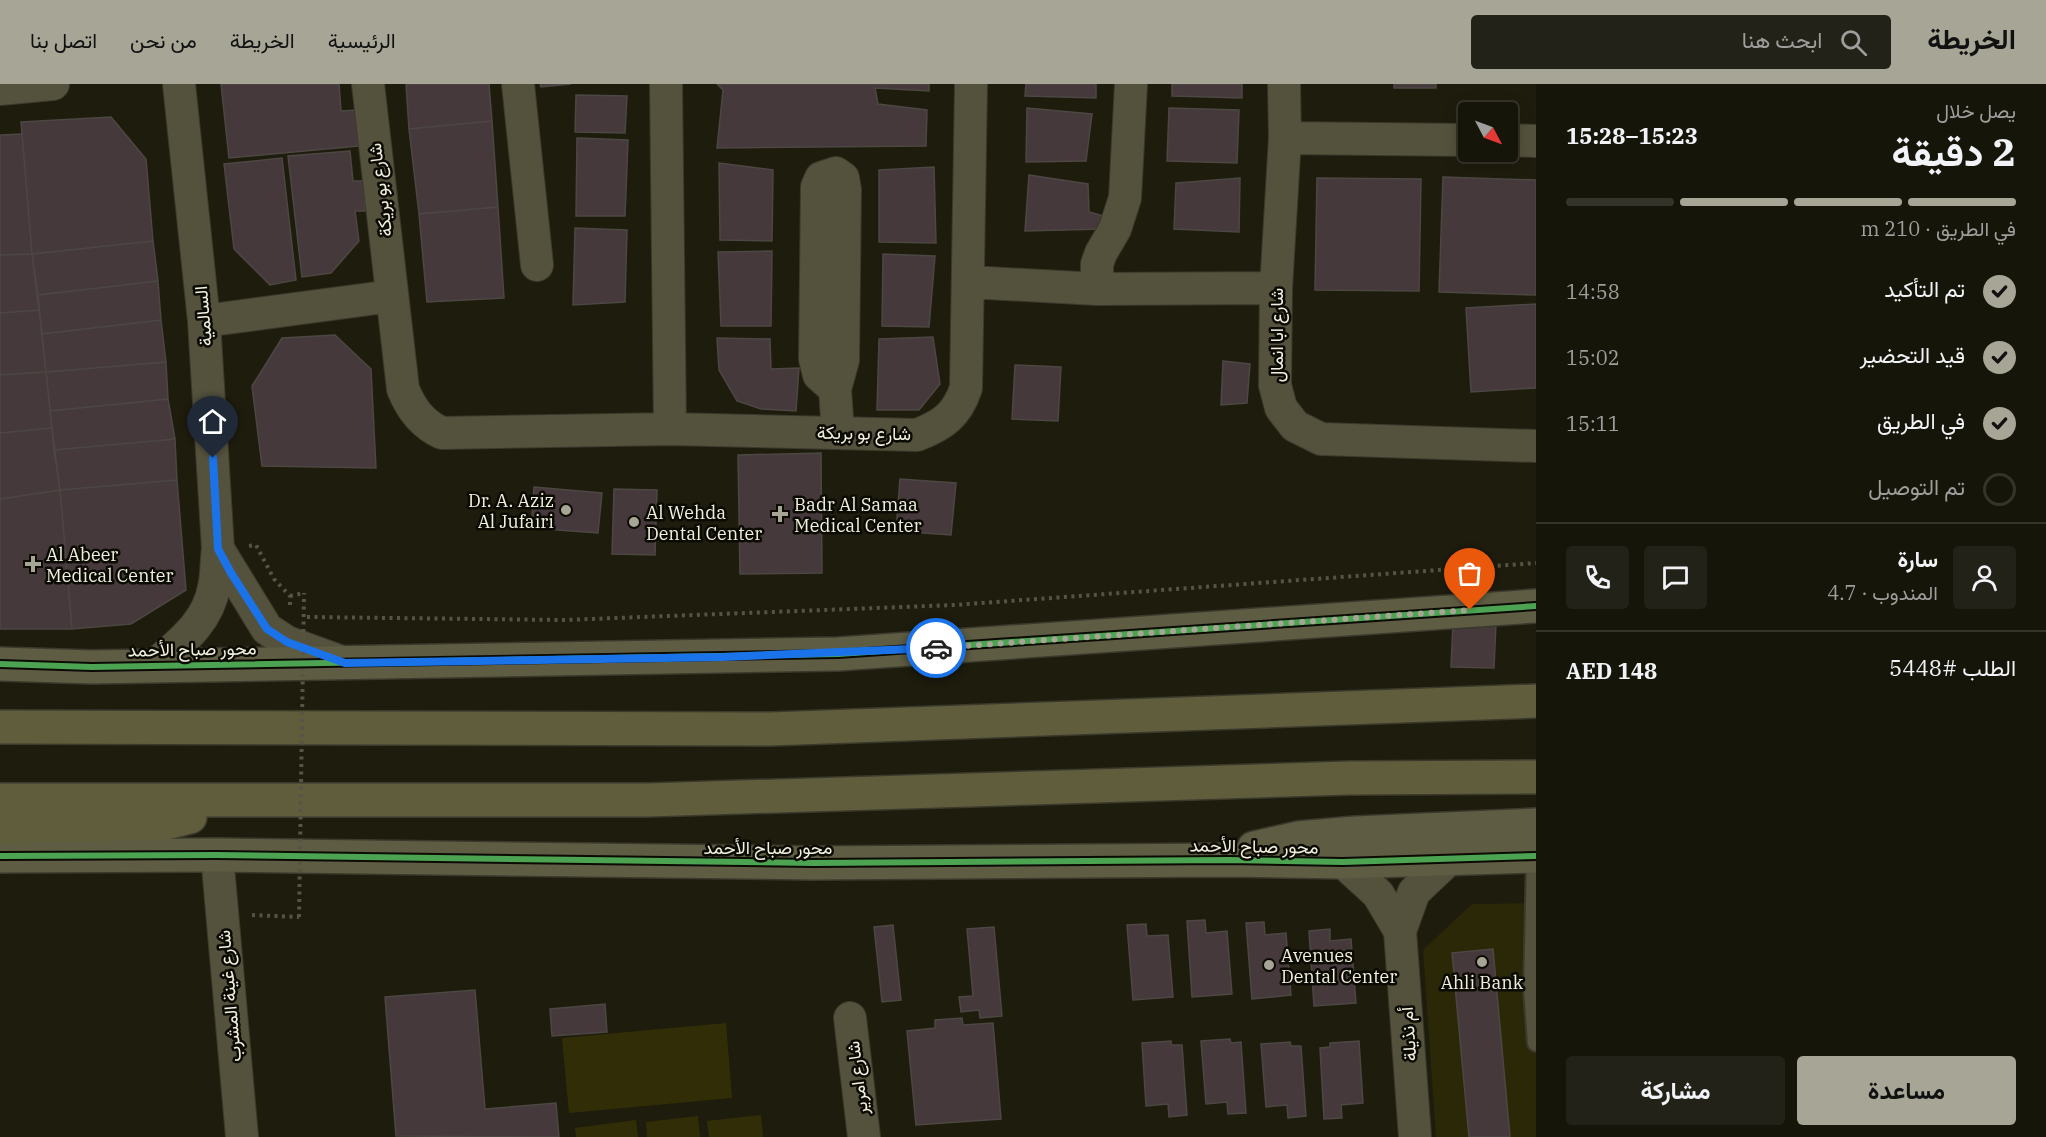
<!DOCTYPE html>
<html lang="ar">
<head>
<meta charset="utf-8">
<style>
	:root { --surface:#16150a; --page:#232218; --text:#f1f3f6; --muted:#9e9f9c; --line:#35342b; --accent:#a7a696 }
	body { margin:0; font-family:"IBM Plex Serif",Vazirmatn,serif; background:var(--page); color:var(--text); direction:rtl; height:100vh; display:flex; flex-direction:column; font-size:22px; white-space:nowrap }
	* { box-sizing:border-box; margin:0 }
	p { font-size:20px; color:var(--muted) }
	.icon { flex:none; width:33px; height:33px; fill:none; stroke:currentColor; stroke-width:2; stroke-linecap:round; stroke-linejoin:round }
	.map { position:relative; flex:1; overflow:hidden; direction:ltr }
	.panel { display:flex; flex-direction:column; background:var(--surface); width:510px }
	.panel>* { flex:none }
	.needle { width:39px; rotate:131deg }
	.tools { position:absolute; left:1458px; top:18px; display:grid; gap:12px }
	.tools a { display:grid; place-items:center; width:60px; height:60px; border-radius:6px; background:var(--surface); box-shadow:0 3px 15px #0003,0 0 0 2px var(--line); font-size:30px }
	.pin { position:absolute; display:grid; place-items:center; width:51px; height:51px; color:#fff; margin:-62px -26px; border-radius:50% 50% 50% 0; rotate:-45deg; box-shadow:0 0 6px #0007 }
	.pin .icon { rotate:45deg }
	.courier { position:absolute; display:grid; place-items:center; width:60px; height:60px; margin:-30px; border:4px solid #1a73e8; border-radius:50%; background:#fff; color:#222; box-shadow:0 2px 8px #0007 }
	.summary em { font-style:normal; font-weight:700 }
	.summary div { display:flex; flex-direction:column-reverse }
	.summary { display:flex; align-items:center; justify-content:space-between; height:102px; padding:0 30px }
	h1 { font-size:39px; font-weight:700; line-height:45px }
	.bar { display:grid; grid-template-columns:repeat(4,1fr); gap:9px 6px; align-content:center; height:72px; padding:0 30px }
	.bar i { height:8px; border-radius:4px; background:var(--line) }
	.bar .selected { background:var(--accent) }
	.bar p { grid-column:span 4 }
	.line { display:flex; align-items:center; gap:15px; padding:0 30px; border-top:2px solid var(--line) }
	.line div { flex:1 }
	.round { display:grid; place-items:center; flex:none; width:63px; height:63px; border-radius:6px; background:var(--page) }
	ol { padding:0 30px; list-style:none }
	li { display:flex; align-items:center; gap:18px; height:66px }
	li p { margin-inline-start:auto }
	li .icon { padding:6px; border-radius:50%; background:var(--accent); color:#111; stroke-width:4 }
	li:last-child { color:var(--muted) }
	li i { width:33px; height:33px; border:3px solid var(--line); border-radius:50% }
	.action { display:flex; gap:12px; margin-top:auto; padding:12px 30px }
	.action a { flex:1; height:69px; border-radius:6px; background:var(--accent); color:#111; font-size:24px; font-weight:700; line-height:69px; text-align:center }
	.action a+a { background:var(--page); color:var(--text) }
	header { display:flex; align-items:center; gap:36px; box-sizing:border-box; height:84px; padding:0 30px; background:var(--accent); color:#111 }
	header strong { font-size:28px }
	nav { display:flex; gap:33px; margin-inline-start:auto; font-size:21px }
	.search { width:420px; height:54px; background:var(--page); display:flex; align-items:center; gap:15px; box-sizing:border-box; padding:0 21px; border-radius:6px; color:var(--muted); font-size:22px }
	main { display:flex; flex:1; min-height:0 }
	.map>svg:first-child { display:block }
</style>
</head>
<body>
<header>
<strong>الخريطة</strong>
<div class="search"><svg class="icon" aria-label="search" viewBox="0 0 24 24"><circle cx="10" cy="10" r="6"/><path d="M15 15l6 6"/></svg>ابحث هنا</div>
<nav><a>الرئيسية</a><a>الخريطة</a><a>من نحن</a><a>اتصل بنا</a></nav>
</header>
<main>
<section class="panel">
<div class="summary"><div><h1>2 دقيقة</h1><p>يصل خلال</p></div><em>15:23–15:28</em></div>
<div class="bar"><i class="selected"></i><i class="selected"></i><i class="selected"></i><i></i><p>في الطريق · 210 m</p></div>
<ol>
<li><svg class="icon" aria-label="check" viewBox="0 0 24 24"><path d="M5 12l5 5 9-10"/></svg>تم التأكيد<p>14:58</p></li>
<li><svg class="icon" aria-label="check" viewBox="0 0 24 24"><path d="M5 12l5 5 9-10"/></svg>قيد التحضير<p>15:02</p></li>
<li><svg class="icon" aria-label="check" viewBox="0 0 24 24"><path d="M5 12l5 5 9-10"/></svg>في الطريق<p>15:11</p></li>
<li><i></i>تم التوصيل</li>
</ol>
<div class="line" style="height:108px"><a class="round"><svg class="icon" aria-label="person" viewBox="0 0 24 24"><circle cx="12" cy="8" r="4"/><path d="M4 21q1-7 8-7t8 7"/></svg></a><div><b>سارة</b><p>المندوب · 4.7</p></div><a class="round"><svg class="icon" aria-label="chat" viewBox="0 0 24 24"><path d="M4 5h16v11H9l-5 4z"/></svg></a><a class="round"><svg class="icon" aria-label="phone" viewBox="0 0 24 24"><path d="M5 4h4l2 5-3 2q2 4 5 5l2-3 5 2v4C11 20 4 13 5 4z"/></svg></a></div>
<div class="line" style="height:78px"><div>الطلب #5448</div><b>AED 148</b></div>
<div class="action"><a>مساعدة</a><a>مشاركة</a></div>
</section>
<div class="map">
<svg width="1536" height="1053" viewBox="0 0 1536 1053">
	<rect width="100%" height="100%" fill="#1e1c0d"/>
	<path fill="#2a2806" d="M1536,819V1053H1436L1423,866L1472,820Z"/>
	<path fill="#312e07" d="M726,939L732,1014L569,1029L562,954Z
		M761,1031L763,1053H709L707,1037Z
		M698,1032L700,1053H647L646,1038Z
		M636,1036L638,1053H576L575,1044Z"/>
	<path fill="#46393c" stroke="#4c4743" stroke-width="1.5" d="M221,0H339L341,27L356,26L358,62L229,74Z
		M406,0H489L492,37L409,45Z
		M540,0H571L541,3Z
		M717,0H929V7L875,4L878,20L927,26L926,62L717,64L723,6Z
		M1026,0H1096V14L1025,12Z
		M1172,0H1242V14L1172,12Z
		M1394,0H1436V4H1394Z
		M576,11L627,12L625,49L575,48Z
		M1027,24L1092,30L1086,77L1026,78Z
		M1169,24L1239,26L1237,79L1167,77Z
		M111,33L146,75L153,157L32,170L21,38Z
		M492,37L498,123L419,130L409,45Z
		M22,50L32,170L0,171V51Z
		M577,54L628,56L625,132H576Z
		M350,67L353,97H364L365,127H355L359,157L331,189L302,193L288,72Z
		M282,74L296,196L270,201L234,165L224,80Z
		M719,79L773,86L772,157L720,156Z
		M934,83L936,159L879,158V86Z
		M1029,91L1088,100L1089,128L1104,132V145L1025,147Z
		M1443,93L1536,96V211L1439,208Z
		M1240,94L1239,148L1174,145L1176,99Z
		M1317,94L1421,95L1419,207L1315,206Z
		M498,123L504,214L427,218L419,130Z
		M575,144L627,146L625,218L573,221Z
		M153,157L158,197L38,211L32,170Z
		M772,167L771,242H721L718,168Z
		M32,170L39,226L0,229V171Z
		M883,170L935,172L929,243L882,242Z
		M158,197L161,236L42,250L38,211Z
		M1536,220V304L1471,308L1466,224Z
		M39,226L46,288L0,291V229Z
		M161,236L166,278L46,288L42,250Z
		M335,251L371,285L376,384L262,382L252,302L282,254Z
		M933,253L940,300L919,326H877L879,255Z
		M717,254L770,255L771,285L799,284L796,327L761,325L737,317L719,286Z
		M1223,277L1250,280L1247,319L1221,321Z
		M166,278L168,315L50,327L46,288Z
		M1015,281L1061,283L1058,337L1012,335Z
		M46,288L52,344L0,349V291Z
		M168,315L175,355L54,366L50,327Z
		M52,344L60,406L0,415V349Z
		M175,355L177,396L60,406L54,366Z
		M821,369L822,489L740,490L738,371Z
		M900,395L956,399L951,451L896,447Z
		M177,396L186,506L131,540L72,545L60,406Z
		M534,403L602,409L598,449L531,444Z
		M614,405L657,406L655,471L612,470Z
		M60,406L72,545H0V415Z
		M1453,538L1496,539L1494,584L1451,583Z
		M1205,836L1206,849L1227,847L1232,910L1192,913L1187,837Z
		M1264,838L1265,851L1286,849L1291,911L1252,915L1246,839Z
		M1146,840L1147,852L1168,851L1173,913L1133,916L1127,841Z
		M893,841L901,916L882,918L874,843Z
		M994,843L1002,932L980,934L979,926L961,928L959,913L973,912L967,845Z
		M1330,845V857L1351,855L1356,919L1314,922L1309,847Z
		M1493,865L1510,1053H1469L1452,869Z
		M475,906L485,1025L556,1019L559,1053L396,1052L385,913Z
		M605,920L607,948L552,952L550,925Z
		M962,934L963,941L993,939L1001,1035L916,1041L907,947L935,944V936Z
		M1230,955L1231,959L1241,958L1246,1029L1228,1030L1227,1018L1206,1020L1201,957Z
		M1171,957V961H1182L1187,1031L1169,1033L1168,1020L1146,1022L1142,959Z
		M1359,957L1363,1019L1341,1021L1342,1034L1324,1035L1320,964L1330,963V959Z
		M1290,958L1291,962H1301L1306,1032L1288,1034L1287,1021L1266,1023L1261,960Z"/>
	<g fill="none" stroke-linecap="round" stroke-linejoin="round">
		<g stroke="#3a392c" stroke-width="20">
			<path id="lane" d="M1535,772L1532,906L1536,959"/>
		</g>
		<g stroke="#3a392c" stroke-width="34">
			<path id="street" d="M368,0L403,305C411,325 422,340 442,349L670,345L917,351C943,341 957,331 966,304L971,0
				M518,0L537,181
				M666,0L670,345
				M1284,0L1285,54L1276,204L1275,301L1281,324L1295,342L1321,355L1536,362
				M0,5L53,0
				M1285,54L1468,56
				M1508,56L1536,57
				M969,198L1097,205L1276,204
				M1097,205V180L1101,169L1115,145L1125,114L1131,0
				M204,237L392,212
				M835,305L819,291L815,275L817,103L821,94L836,89L843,94L845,106L843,276L835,305L838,349
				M218,465L267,545L287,558L342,578
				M155,581C181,558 208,538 214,503C217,491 216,477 218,465L204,237L179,0
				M217,771L242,1053
				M1343,778L1378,810L1400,847
				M850,934L864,1053
				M1415,1053L1400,847L1414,808L1449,775"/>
		</g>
		<g stroke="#3a392c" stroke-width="36">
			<path id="secondary" d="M0,580L92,583L838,570L1536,522
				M1254,764L1298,754L1355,749L1536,741
				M0,772L217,771L813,779L1228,776L1343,778L1536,772"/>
		</g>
		<g stroke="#3a392c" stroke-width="36">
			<path id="highway" d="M0,643L770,645L1536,617
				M0,716H648L1349,694L1536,693
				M0,743L166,739L190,733"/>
		</g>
		<path stroke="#565545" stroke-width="4" stroke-dasharray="3 4.5" stroke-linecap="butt" d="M249,462L256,461L274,495L290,512V525
			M290,512L304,509
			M307,533L564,536L954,521L1536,479
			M252,831L299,833"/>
		<use href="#lane" stroke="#54523d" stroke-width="16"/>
		<use href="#street" stroke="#54523d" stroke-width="32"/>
		<use href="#secondary" stroke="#5e5c43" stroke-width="33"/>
		<use href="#highway" stroke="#5f5d3b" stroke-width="33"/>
		<path stroke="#565545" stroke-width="4" stroke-dasharray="3 4.5" stroke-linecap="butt" d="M299,833L304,509"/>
		<g stroke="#0c0b03" stroke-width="10">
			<path id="cycleway" d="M0,580L92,583L838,570L1536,522
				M0,772L217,771L813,779L1228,776L1343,778L1536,772"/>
		</g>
		<use href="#cycleway" stroke="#4ca352" stroke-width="6"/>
	</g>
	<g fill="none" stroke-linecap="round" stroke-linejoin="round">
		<path stroke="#a7a696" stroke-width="6" stroke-dasharray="0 10.8" d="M936,564L1470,526"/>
		<path stroke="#1a73e8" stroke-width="8" d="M213,374L218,465L231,489L267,545L287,558L345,579L723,573L936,564"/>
	</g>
	<g fill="#a7a696" stroke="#0c0b03" stroke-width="2">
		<circle cx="566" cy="426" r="6"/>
		<path d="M777 421h6v6h6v6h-6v6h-6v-6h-6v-6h6z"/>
		<circle cx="634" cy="438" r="6"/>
		<path d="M30 471h6v6h6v6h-6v6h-6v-6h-6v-6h6z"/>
		<circle cx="1482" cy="878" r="6"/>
		<circle cx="1269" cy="881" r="6"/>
	</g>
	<g text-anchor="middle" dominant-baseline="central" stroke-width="5" stroke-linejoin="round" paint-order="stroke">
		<g font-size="18" fill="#f1f0e0" stroke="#0c0b03">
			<text transform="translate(380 106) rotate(-97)">شارع بو بريكة</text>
			<text transform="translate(203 232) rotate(-95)">السالمية</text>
			<text transform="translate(1276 251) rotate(-90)">شارع ابا انمال</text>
			<text transform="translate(864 349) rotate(1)">شارع بو بريكة</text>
			<text transform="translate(192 565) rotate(-1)">محور صباح الأحمد</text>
			<text transform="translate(1254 762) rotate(1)">محور صباح الأحمد</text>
			<text x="768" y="763">محور صباح الأحمد</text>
			<text transform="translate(229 912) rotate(-95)">شارع غينة المشرب</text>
			<text transform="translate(1408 950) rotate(-94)">أم نذيلة</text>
			<text transform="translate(857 994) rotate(-97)">شارع امرير</text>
		</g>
		<g font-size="18" fill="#f1f0e0" stroke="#0c0b03" text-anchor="start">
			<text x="554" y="416" text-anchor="end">Dr. A. Aziz<tspan x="554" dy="21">Al Jufairi</tspan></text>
			<text x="794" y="420">Badr Al Samaa<tspan x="794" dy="21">Medical Center</tspan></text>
			<text x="646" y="428">Al Wehda<tspan x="646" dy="21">Dental Center</tspan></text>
			<text x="46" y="470">Al Abeer<tspan x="46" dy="21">Medical Center</tspan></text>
			<text x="1281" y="871">Avenues<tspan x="1281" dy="21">Dental Center</tspan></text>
			<text x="1482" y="898" text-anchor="middle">Ahli Bank</text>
		</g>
	</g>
</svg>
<div class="tools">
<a><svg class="needle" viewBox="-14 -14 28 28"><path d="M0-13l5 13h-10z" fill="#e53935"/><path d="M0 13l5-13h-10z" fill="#9e9f9c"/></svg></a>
</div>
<div class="pin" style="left:1470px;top:526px;background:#ea580c"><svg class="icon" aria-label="bag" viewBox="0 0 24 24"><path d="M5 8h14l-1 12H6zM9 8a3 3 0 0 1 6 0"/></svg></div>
<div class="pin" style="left:213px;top:374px;background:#1f2937"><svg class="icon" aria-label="home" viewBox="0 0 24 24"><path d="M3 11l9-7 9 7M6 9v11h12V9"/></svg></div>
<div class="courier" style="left:936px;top:564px"><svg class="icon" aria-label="car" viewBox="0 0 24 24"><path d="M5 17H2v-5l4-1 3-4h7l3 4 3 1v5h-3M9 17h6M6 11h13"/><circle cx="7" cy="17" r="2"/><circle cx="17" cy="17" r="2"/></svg></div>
</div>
</main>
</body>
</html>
